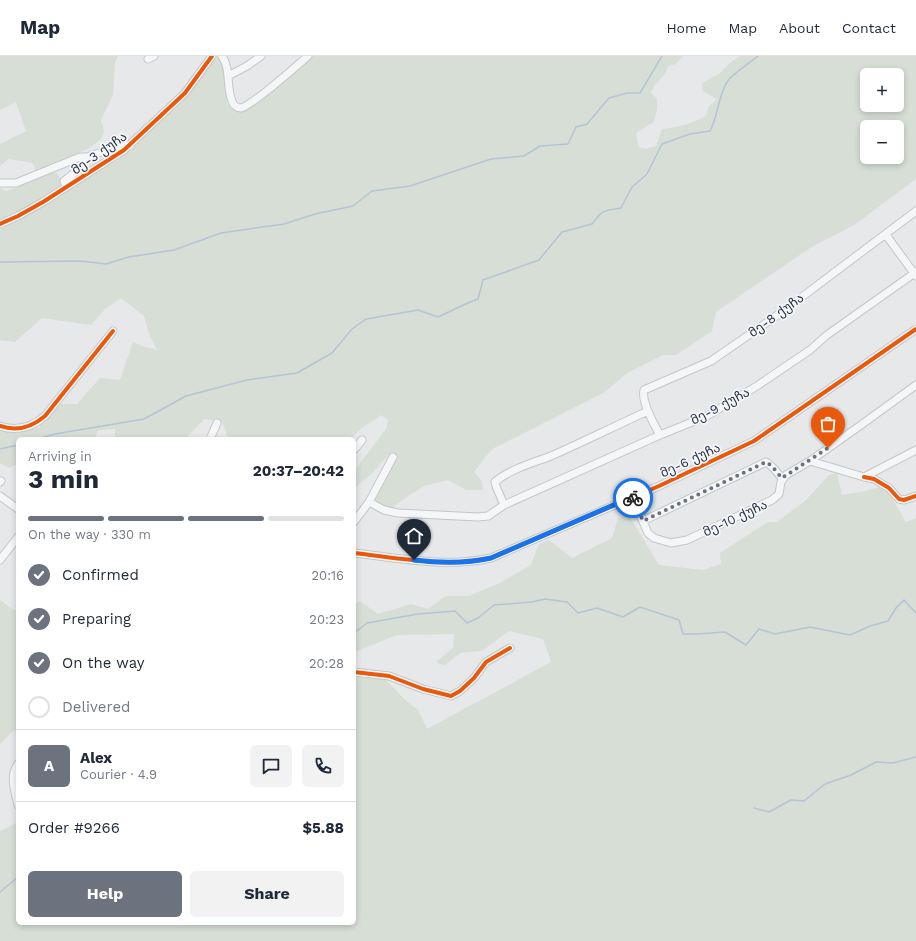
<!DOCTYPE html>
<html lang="en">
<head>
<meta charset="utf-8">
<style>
	:root { --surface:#fff; --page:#f2f2f3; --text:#1f2937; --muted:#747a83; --line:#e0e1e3; --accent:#6c737f }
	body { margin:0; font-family:"Work Sans","Noto Sans Georgian",sans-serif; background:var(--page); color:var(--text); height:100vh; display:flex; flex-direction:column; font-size:15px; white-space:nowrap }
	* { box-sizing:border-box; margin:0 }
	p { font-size:13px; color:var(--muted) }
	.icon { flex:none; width:22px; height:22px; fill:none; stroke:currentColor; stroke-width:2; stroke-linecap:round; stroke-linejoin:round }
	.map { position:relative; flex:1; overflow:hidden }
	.panel { position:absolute; left:16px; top:381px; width:340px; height:488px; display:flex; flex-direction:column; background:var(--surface); border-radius:6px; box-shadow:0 2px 6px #0003 }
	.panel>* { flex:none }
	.buttons { position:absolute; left:860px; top:12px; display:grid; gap:8px }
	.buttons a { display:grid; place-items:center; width:44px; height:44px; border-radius:6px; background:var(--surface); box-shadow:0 2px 6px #0003; font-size:20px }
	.pin { position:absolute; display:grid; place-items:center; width:34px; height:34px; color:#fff; margin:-41px -17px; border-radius:50% 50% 50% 0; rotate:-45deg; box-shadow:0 0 4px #0007 }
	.pin .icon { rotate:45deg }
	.courier { position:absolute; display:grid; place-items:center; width:40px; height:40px; margin:-20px; border:3px solid #1a73e8; border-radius:50%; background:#fff; color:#222; box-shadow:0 1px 5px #0007 }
	.head em { font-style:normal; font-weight:700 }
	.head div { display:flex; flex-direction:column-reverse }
	.head { display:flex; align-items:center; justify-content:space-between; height:68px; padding:0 12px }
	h1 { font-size:26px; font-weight:700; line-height:30px }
	.bar { display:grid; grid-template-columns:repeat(4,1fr); gap:6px 4px; align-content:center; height:48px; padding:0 12px }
	.bar i { height:5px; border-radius:3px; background:var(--line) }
	.bar .current { background:var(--accent) }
	.bar p { grid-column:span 4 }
	.line { display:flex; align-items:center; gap:10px; padding:0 12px; border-top:1px solid var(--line) }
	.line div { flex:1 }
	.round { display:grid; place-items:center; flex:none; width:42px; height:42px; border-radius:6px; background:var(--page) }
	ol { padding:0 12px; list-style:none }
	li { display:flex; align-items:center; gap:12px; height:44px }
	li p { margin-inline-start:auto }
	li .icon { padding:4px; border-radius:50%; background:var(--accent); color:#fff; stroke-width:4 }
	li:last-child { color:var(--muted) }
	li i { width:22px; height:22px; border:2px solid var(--line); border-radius:50% }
	.primary-button { display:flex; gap:8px; margin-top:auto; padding:8px 12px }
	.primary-button a { flex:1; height:46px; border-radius:6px; background:var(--accent); color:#fff; font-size:16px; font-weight:700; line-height:46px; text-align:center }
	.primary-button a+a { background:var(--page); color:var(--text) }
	header { display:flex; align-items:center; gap:24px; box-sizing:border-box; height:56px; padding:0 20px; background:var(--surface); border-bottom:1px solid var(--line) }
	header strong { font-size:19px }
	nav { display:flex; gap:22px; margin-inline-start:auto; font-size:14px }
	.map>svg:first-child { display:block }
</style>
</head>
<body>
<header>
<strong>Map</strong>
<nav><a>Home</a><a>Map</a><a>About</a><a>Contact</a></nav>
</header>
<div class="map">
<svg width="916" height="885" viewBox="0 0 916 885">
	<rect width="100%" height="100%" fill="#e6e8ea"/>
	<path fill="#d6ded6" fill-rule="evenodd" d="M0,0H118L115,7L113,39L101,64L104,75L101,83L88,93L57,105L36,115L33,107L9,103L0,110V88L26,75L16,46L0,54Z
		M216,0L219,1L223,9L227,48L232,53L237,55L248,52L311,0H683L676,8L668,10C665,23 656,23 651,37L657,43V53L654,66L636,77L639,91L647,93L656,90L662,73C675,72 696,66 706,60L709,50L717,43L703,35L702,27L719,18L731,6L740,0H916V123L854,169L810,192L716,256L712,275L676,299H663L627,317L605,336L494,392L486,400L474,416L482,425L483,434H466L448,424L424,430L411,438L393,451H384L373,444L391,398C381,404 377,414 368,421C363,425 358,428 354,434V415L386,373L388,364L381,359L362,372L350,383H228L222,365L204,363L185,383H115V373L98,374L95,383H18V408L9,412L0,407V374L20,376L39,371L60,348H77L100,322L120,324L133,286L142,290L157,294L149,278L144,260L121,242L105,253L91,269L42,262L15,286L0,284V170L25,160L113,105L134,89ZM867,19H897V49H867ZM867,71H897V101H867Z
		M51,115C60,118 60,122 61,130L27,151L0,163V132L6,135L38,123V121Z
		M837,417L842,439L861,436L879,431L888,435L906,466L916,462V885H0V775L18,766V867H354V621L385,623L405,644L418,654L427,673L551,606L543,583L509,575L482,595L460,597L445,609L439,608L436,606L453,592L454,578L397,579L354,596V549L360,545L378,558L411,548L428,553L446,540H468L500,527L531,509L539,488L549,484L572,502L612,482L618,462L628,458L659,509L703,514L721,508L720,497L768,466H777L805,445L829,419Z
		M0,544L13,554H18V676L14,674L0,688Z"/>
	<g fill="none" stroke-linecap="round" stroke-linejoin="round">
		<path stroke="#b4c4d5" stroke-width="1.5" d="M0,206L81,205L106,208L129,201L174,194L221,177L284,168L315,158L353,150L372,135L410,130L491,103L524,100L540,90L568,88L576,71L587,68L609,42L627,37H640L662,0
			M38,383L55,378L144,363L186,340L247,324L297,317L332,297L352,273L366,263L418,254L438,261L470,246L478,243L483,224L539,204L562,176L592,168C603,153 603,155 621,152L632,131L647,118L662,88L690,78L710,75C718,60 718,41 727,26C731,19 751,6 758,0
			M0,393L18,389
			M354,577L367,567L418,558L455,555L467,567L478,562L494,549L532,546L545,543L567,546L578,557L597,552L623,561L640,551L679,564L683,578H697L725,576L746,589L759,573L775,578L810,571L850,579L870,570L888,565L896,552L904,544L916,557
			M17,584L18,583
			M754,752L769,756L791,744L804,745L825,728L851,719L876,706L893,707L916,701
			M0,836L18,821"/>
		<g stroke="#c4c6c8" stroke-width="9">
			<path id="minor" d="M222,0C231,13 226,31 232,45C233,49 237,52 241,52C251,50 298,9 308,0
				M148,3L154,0
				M228,20L247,10L261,0
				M80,101H87L108,94L122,88L130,90
				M0,127H16L80,101L84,104L83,110L64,125L66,131
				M0,168L18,160L43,146L124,94L185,37L212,0
				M886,179L916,220
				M0,370C17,376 32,371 45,360L113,275
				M660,379C654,368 641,346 644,334L711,305L782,256L916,155
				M210,383L217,367
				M354,394L362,384
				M810,405L864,421L916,394
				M864,421L874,423L889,432L899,443L904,444L916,440
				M0,426L1,425
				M0,440L18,453
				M632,441L648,477L654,482L671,487L687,484L772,444L779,438L781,426L786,419L810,405L861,369L916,329
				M369,446L384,454L398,457L478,461L488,460L504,449L660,379L707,360L757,330L810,294L827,279L916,216
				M504,449L496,430L495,426C510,413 533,407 551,400C583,386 615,370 648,355
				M643,465L766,406C773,410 777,417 782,422
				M354,466L369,446L393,401
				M354,497C399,502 446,512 491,502L659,430L754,385L916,273
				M0,504L18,481
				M354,616L389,620L423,633L451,640L460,635L474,622L486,606L510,592
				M18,708C9,720 15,735 18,749"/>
		</g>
		<use href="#minor" stroke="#f5f6f7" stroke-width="7"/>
		<g stroke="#f4f6f9" stroke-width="6">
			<path id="cycleway" d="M0,168L18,160L43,146L124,94L185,37L212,0
				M0,370C17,376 32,371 45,360L113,275
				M864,421L874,423L889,432L899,443L904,444L916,440
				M354,497C399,502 446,512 491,502L659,430L754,385L916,273
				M354,616L389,620L423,633L451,640L460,635L474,622L486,606L510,592"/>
		</g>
		<use href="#cycleway" stroke="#e8590c" stroke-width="4"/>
	</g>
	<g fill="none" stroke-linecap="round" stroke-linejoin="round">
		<path stroke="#6c737f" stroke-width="4" stroke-dasharray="0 7.2" d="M633,442L643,465L766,406C773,410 777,417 782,422L828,392"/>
		<path stroke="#1a73e8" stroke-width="5" d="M414,504C440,507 465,508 491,502L632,441L633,442"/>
	</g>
	<g text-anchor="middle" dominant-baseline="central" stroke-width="3.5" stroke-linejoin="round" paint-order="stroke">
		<g font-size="13" fill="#2b3445" stroke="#f4f6f9">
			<text transform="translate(99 97) rotate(-35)">მე-3 ქუჩა</text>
			<text transform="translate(776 259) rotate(-36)">მე-8 ქუჩა</text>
			<text transform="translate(720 350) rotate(-28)">მე-9 ქუჩა</text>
			<text transform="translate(690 404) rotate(-25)">მე-6 ქუჩა</text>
			<text transform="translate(735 462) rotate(-25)">მე-10 ქუჩა</text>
		</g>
	</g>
</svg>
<div class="buttons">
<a>+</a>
<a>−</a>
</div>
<div class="pin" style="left:828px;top:392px;background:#ea580c"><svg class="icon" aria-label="bag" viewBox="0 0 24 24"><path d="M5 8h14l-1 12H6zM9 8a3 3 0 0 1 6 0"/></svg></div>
<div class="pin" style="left:414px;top:504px;background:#1f2937"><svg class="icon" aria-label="home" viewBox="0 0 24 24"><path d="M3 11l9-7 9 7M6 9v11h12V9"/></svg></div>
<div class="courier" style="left:633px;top:442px"><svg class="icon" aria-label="bike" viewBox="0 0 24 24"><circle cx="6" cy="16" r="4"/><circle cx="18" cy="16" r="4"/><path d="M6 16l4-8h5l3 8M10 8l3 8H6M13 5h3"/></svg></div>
<section class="panel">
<div class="head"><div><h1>3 min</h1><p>Arriving in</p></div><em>20:37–20:42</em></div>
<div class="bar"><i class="current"></i><i class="current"></i><i class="current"></i><i></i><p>On the way · 330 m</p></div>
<ol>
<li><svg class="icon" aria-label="check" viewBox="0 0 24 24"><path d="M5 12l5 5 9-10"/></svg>Confirmed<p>20:16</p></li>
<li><svg class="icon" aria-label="check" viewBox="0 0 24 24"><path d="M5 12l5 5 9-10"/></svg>Preparing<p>20:23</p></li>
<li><svg class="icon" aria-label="check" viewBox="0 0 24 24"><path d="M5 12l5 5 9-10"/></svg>On the way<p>20:28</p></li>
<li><i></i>Delivered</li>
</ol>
<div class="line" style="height:72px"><b class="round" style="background:var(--accent);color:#fff">A</b><div><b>Alex</b><p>Courier · 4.9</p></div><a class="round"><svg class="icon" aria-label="chat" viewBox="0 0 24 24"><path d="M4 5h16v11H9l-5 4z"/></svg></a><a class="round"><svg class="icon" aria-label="phone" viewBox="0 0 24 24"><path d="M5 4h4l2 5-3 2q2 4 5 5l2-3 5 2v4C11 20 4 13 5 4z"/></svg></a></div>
<div class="line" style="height:52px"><div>Order #9266</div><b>$5.88</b></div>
<div class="primary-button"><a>Help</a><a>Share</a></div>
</section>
</div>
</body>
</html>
